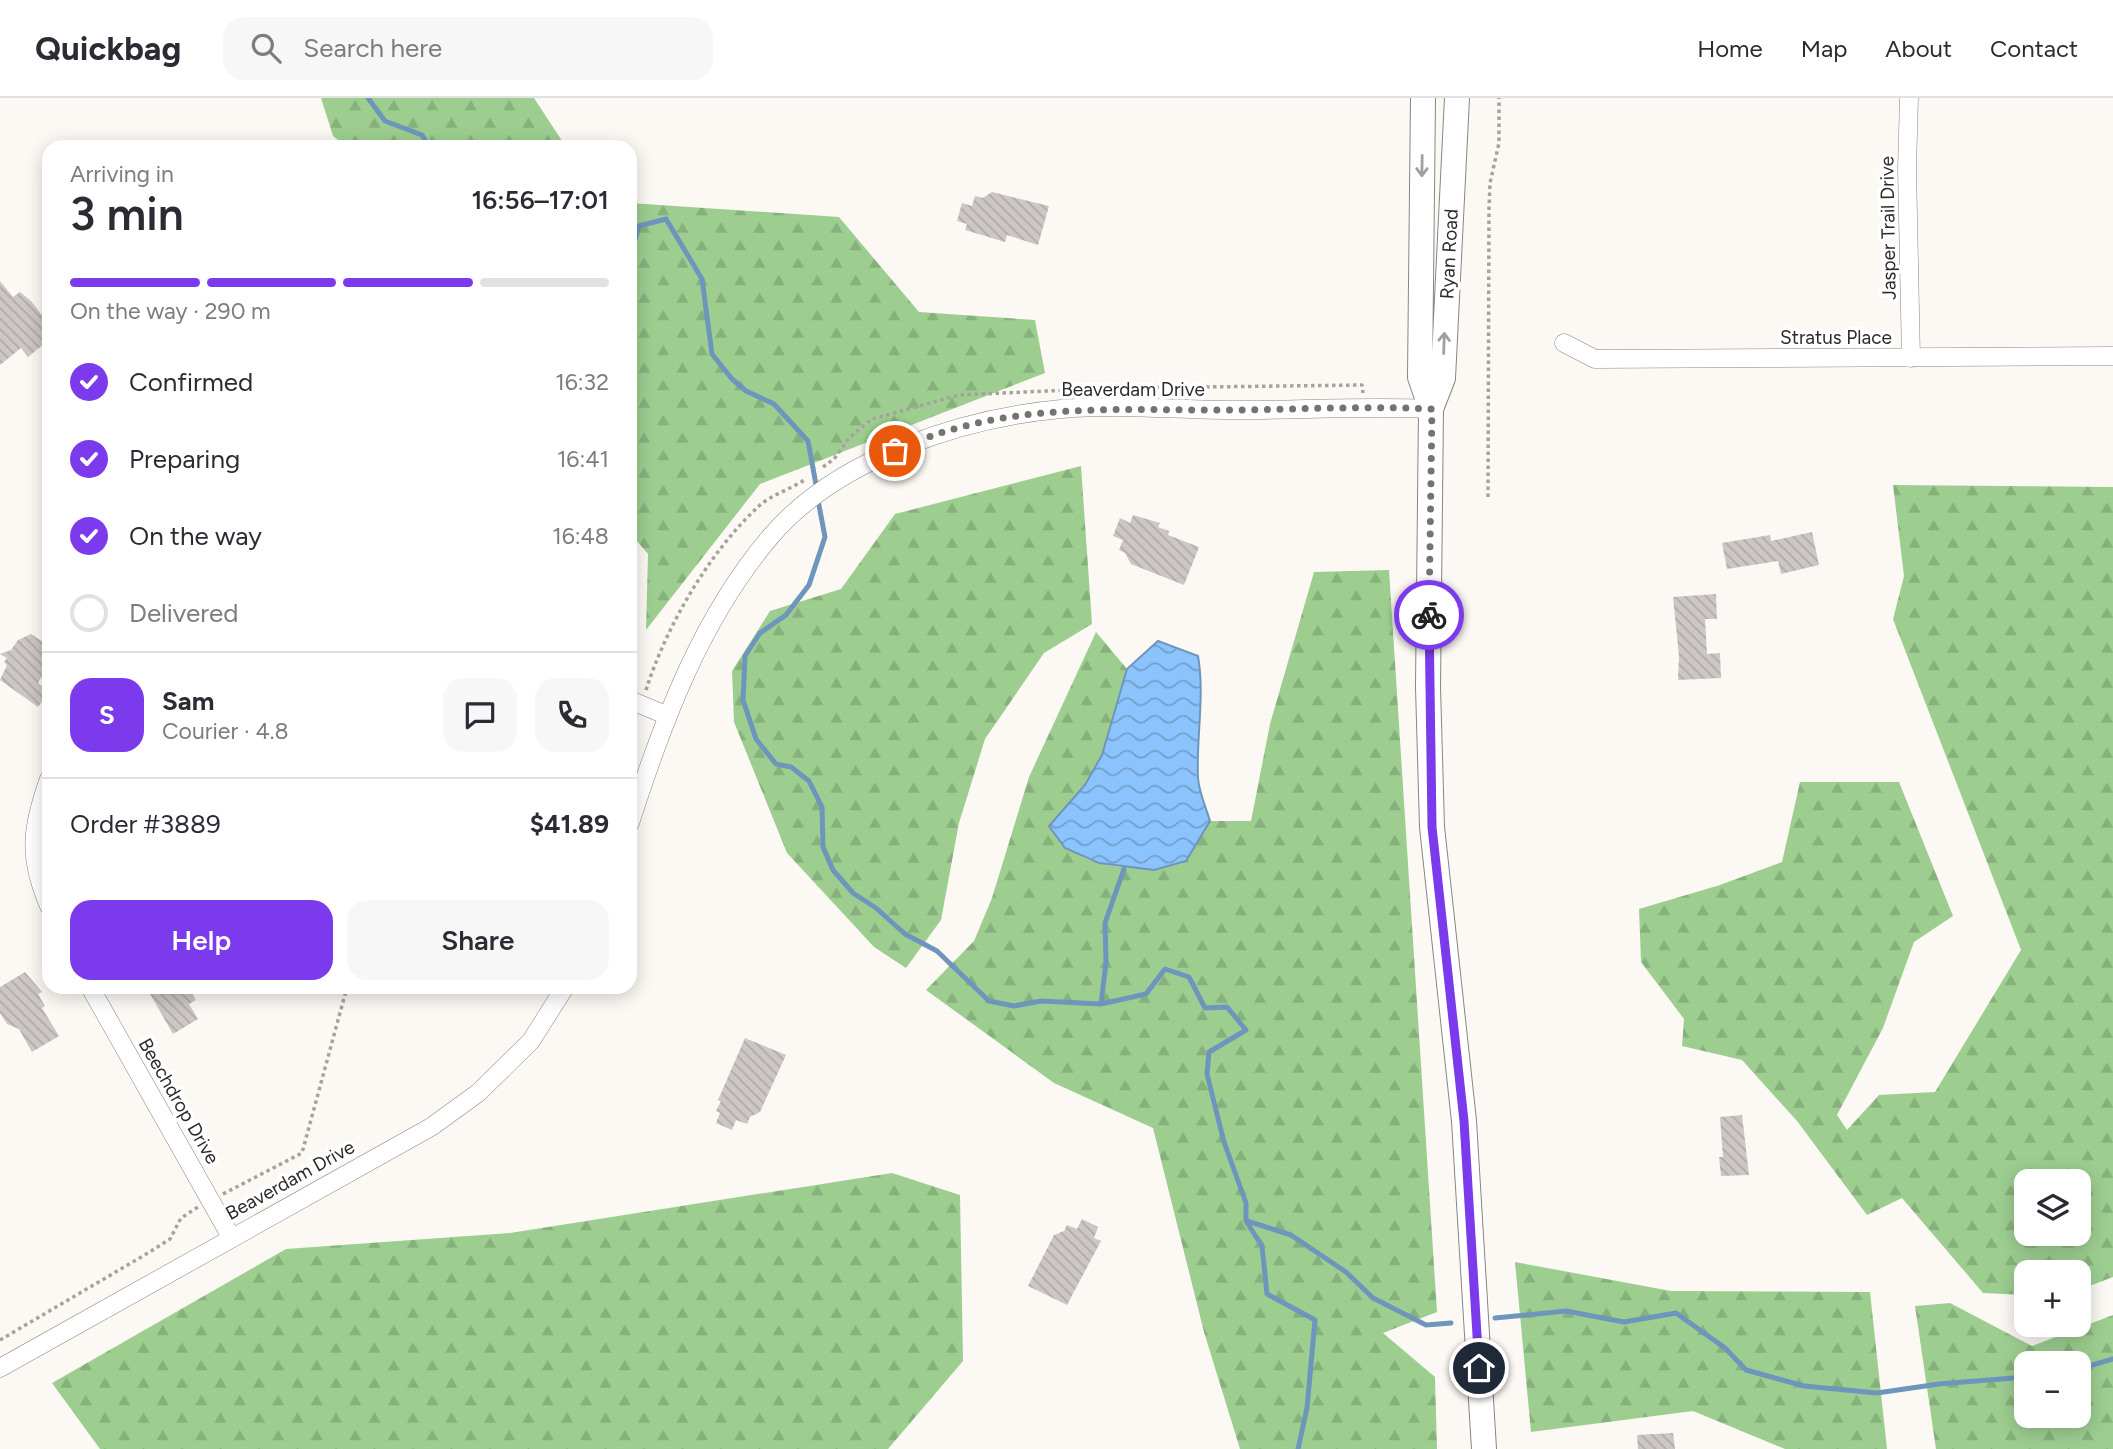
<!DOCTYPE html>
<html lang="en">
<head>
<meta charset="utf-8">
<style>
	:root { --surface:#fff; --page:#f7f7f7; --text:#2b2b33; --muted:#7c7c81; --line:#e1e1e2; --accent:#7c3aed }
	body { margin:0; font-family:Figtree,sans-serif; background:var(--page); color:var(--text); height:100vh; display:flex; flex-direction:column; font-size:26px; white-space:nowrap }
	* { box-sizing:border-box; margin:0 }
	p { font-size:23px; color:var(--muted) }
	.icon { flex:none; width:38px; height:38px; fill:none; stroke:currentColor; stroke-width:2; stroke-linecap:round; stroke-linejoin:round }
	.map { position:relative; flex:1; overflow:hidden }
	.side { position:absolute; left:42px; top:42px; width:595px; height:854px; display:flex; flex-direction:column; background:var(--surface); border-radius:21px; box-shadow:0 4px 18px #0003 }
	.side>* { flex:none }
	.controls { position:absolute; left:2014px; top:1071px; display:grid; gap:14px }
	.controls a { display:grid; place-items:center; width:77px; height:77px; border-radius:14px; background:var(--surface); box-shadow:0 4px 18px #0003; font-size:35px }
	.pin { position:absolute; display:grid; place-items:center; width:60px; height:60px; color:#fff; margin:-30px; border:4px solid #fff; border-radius:50%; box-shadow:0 2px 7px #0007 }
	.courier { position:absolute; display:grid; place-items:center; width:70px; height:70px; margin:-35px; border:5px solid #7c3aed; border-radius:50%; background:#fff; color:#222; box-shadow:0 2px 9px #0007 }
	.headline em { font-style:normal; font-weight:600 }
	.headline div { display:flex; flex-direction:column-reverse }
	.headline { display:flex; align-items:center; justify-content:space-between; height:119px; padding:0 28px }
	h1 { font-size:46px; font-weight:600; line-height:52px }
	.bar { display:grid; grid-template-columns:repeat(4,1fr); gap:10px 7px; align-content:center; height:84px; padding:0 28px }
	.bar i { height:9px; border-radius:5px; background:var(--line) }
	.bar .on { background:var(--accent) }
	.bar p { grid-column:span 4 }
	.line { display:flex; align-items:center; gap:18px; padding:0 28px; border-top:2px solid var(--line) }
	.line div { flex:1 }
	.round { display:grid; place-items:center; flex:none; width:74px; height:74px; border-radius:21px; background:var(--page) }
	ol { padding:0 28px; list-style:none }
	li { display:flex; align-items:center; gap:21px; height:77px }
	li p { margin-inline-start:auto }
	li .icon { padding:7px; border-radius:50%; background:var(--accent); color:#fff; stroke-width:4 }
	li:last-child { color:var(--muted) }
	li i { width:38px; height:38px; border:4px solid var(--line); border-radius:50% }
	.primary-button { display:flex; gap:14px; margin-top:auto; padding:14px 28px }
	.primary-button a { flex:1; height:80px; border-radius:21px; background:var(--accent); color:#fff; font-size:28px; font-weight:600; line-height:80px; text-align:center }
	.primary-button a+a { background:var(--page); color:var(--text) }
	header { display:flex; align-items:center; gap:42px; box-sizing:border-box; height:98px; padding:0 35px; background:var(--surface); border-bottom:2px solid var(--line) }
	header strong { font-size:33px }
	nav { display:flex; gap:38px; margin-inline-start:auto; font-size:24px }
	.search { width:490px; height:63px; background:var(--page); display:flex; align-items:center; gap:18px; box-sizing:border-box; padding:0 24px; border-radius:21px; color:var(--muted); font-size:26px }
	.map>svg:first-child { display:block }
</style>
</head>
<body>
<header>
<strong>Quickbag</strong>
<div class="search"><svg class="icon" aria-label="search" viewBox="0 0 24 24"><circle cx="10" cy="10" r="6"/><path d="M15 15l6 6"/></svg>Search here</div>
<nav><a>Home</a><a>Map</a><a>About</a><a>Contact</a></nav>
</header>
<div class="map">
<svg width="2113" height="1351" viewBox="0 0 2113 1351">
	<defs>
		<pattern id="forest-firs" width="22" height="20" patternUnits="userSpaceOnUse" patternTransform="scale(1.75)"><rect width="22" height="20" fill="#9dce90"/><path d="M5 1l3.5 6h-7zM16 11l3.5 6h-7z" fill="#87b17c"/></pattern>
		<pattern id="water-waves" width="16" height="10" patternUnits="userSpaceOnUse" patternTransform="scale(1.75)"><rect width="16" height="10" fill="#8bc4fc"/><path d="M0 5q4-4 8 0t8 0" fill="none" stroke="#729fcc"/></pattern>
		<pattern id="building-back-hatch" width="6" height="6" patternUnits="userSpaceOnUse" patternTransform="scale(1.75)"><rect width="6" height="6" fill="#ccc6c4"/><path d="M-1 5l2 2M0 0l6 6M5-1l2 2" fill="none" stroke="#afaaa8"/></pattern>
	</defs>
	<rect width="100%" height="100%" fill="#fcf9f4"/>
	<path fill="url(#forest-firs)" fill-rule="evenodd" d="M321,0H534L566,49H347L333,38Z
		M630,105L839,119L919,214L1035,222L1045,275L760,386L646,532L648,456L630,435Z
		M1081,368L1092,526L1044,555L985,641L959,725L941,822L906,870L874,849L787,755L734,624L732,573L770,513L841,491L895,416Z
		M1893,387L2113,389V1179L2079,1192V1174H2026V1197L1983,1195L1902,1100L1867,1117L1797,1023L1742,962L1682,948L1684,921L1641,864L1639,811L1720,787L1782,764L1800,684H1899L1953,818L1914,844L1883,930L1837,1017L1847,1032L1879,997L1935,994L2021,852L1893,521L1904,478ZM2026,1083H2079V1136H2026Z
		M1389,472L1437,1214L1383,1235L1435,1279L1437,1351H1240L1204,1234L1153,1030L1054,985L926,892L974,843L992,800L1029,679L1096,534L1127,571L1102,657L1085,687L1049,728C1087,780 1130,770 1186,763L1210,723H1251L1270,626L1314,474Z
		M892,1075L960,1097L963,1263L888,1351H100L52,1285L286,1151L510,1135Z
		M1515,1164L1671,1193L1870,1194L1887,1351H1785L1693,1313L1531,1334Z
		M1950,1205L2032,1248L2113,1217V1351H1936L1915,1208ZM2026,1265H2079V1318H2026Z"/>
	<path fill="url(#water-waves)" stroke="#6e96bd" stroke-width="2" d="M1158,543L1198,558C1205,598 1196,640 1198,680C1199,694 1206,710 1210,723L1186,763L1154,772L1099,765L1065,750L1049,728L1085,687L1102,657L1127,571Z"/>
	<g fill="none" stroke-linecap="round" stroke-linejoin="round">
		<path stroke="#6e96bd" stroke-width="5" d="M368,0L385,23L422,37L429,49
			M630,159L639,128L666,121L702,181L712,256L732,281L746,293L774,306L808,343L817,392
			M818,402L825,439L809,487L786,517L760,535L745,558L743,602L756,641L776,666L791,669L809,683L822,709L823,749L833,772L853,795L876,810L905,836L937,853L989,903L1014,908L1041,903L1101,906L1146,896L1165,871L1189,879L1205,910L1227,909L1246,932L1209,954L1207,976L1224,1044L1246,1105V1123L1262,1148L1267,1196L1315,1222L1307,1310L1298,1351
			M1101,906L1106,865L1105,825L1124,771
			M1247,1123L1291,1137L1346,1174L1373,1200L1426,1227L1451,1225
			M1495,1220L1566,1213L1624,1224L1676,1215L1725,1250L1746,1272L1804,1288L1877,1295L1939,1286L2026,1279
			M2079,1271L2113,1261"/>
	</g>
	<path fill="url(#building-back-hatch)" d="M992,94L1049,108L1038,147L1007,137L1005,144L965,132L967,126L957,123L962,105L972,108L975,98L983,100Z
		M0,183L13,199L20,194L31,203L49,226V242L28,259L21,250L0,267Z
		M1133,417L1160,425L1158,429L1169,433L1168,437L1199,449L1184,487L1131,466L1125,455L1119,452L1123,442L1113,438L1120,420L1130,425Z
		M1812,434L1819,467L1781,476L1778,463L1727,471L1722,445L1770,437L1771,443Z
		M1716,496L1717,521H1705L1707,556L1720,555L1721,580L1678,582L1679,558L1673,499Z
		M31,536L49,548V567L38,585L49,594L38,609L0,582L7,567L4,564L7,560L0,556L11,552L18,542Z
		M25,874L42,894L38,896L45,908L42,910L59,938L32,954L19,931L7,926L0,915V889Z
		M146,889H188L196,902L189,906L198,921L173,936Z
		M745,940L786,957L760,1014L750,1019L747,1026L736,1022L732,1032L716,1025L720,1015L716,1013L721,1003L718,1002Z
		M1742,1017L1749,1077L1721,1078L1719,1059H1723L1720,1019Z
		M1082,1121L1098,1129L1094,1140L1101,1143L1067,1207L1028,1188L1054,1137L1064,1133L1067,1127L1077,1131Z
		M1673,1335L1675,1351H1638L1637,1337Z"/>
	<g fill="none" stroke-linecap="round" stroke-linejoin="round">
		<g stroke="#898682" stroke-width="19">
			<path id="street" d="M1909,0L1907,71L1911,260
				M1564,245L1595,261L2113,258
				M630,602L668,618
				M49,681C31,731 28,759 49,808
				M630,725C663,623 701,520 771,438C838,360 962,320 1061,311C1118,306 1178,312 1236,312C1301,312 1366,308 1431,311
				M90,889L231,1139
				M0,1270L431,1029L478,995L531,943L565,889"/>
		</g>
		<g stroke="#898682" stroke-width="26">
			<path id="secondary" d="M1423,0L1420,279L1431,311
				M1457,0L1443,280L1431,311L1428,589L1432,729L1464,1023L1484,1351"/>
		</g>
		<path stroke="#a5a39f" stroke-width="3.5" stroke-dasharray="3.5 3.5" stroke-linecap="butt" d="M1122,290L1362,287L1363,295
			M823,369L834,361L850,339L872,321L959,297L1069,292
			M1488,399L1489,110L1490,85L1499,45V0
			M646,592C666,529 709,454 759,408C771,397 791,391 806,381
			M223,1096L302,1055L347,889
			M0,1242L148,1155L170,1141L181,1120L198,1109"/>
		<use href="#street" stroke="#fff" stroke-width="18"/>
		<use href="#secondary" stroke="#fff" stroke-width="24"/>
	</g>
	<defs><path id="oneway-shaft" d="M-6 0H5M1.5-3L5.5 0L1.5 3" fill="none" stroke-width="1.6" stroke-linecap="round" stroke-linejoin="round" transform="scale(1.75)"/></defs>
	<g stroke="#a0a09f">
		<use href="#oneway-shaft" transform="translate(1422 68) rotate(91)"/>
		<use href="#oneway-shaft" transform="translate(1444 245) rotate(-88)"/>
	</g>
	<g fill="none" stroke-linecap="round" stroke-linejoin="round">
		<path stroke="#757370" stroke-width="7" stroke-dasharray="0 12.6" d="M895,353C1005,301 1122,313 1240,312C1304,311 1367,308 1432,311L1429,517"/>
		<path stroke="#7c3aed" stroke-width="9" d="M1429,517L1432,729L1464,1023L1479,1270"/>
	</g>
	<g text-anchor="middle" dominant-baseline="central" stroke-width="7" stroke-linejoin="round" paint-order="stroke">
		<g font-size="19" fill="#2c2b29" stroke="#fff">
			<text transform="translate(1888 130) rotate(-91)">Jasper Trail Drive</text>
			<text transform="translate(1449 156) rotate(-87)">Ryan Road</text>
			<text x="1836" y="239">Stratus Place</text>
			<text x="1133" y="291">Beaverdam Drive</text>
			<text transform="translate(179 1003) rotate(60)">Beechdrop Drive</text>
			<text transform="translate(290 1082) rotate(-29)">Beaverdam Drive</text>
		</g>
	</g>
</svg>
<div class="controls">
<a><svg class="icon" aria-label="layers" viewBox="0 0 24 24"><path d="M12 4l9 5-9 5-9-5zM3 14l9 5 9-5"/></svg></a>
<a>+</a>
<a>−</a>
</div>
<div class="pin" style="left:895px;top:353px;background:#ea580c"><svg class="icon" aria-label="bag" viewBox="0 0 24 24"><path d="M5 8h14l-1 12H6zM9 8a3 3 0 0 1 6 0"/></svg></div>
<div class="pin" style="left:1479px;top:1270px;background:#1f2937"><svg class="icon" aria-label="home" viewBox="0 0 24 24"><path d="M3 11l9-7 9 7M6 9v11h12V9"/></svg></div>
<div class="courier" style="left:1429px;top:517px"><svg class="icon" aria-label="bike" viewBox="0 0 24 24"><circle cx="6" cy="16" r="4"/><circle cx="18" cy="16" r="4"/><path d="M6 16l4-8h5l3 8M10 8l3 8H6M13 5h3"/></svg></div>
<section class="side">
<div class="headline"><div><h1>3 min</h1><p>Arriving in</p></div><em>16:56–17:01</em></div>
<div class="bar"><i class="on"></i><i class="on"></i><i class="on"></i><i></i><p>On the way · 290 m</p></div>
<ol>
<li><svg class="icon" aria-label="check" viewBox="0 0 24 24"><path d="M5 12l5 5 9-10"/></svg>Confirmed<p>16:32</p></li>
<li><svg class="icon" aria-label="check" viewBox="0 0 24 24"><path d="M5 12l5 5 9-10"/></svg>Preparing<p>16:41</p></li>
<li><svg class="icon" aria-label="check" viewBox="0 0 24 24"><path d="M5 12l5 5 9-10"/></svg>On the way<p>16:48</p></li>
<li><i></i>Delivered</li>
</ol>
<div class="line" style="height:126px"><b class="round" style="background:var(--accent);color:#fff">S</b><div><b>Sam</b><p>Courier · 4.8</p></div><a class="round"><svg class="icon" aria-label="chat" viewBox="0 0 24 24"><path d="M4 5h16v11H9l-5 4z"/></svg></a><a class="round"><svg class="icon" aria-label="phone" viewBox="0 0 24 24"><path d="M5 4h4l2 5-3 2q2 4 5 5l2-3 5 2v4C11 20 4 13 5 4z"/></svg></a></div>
<div class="line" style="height:91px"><div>Order #3889</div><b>$41.89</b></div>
<div class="primary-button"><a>Help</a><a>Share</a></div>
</section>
</div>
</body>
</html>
